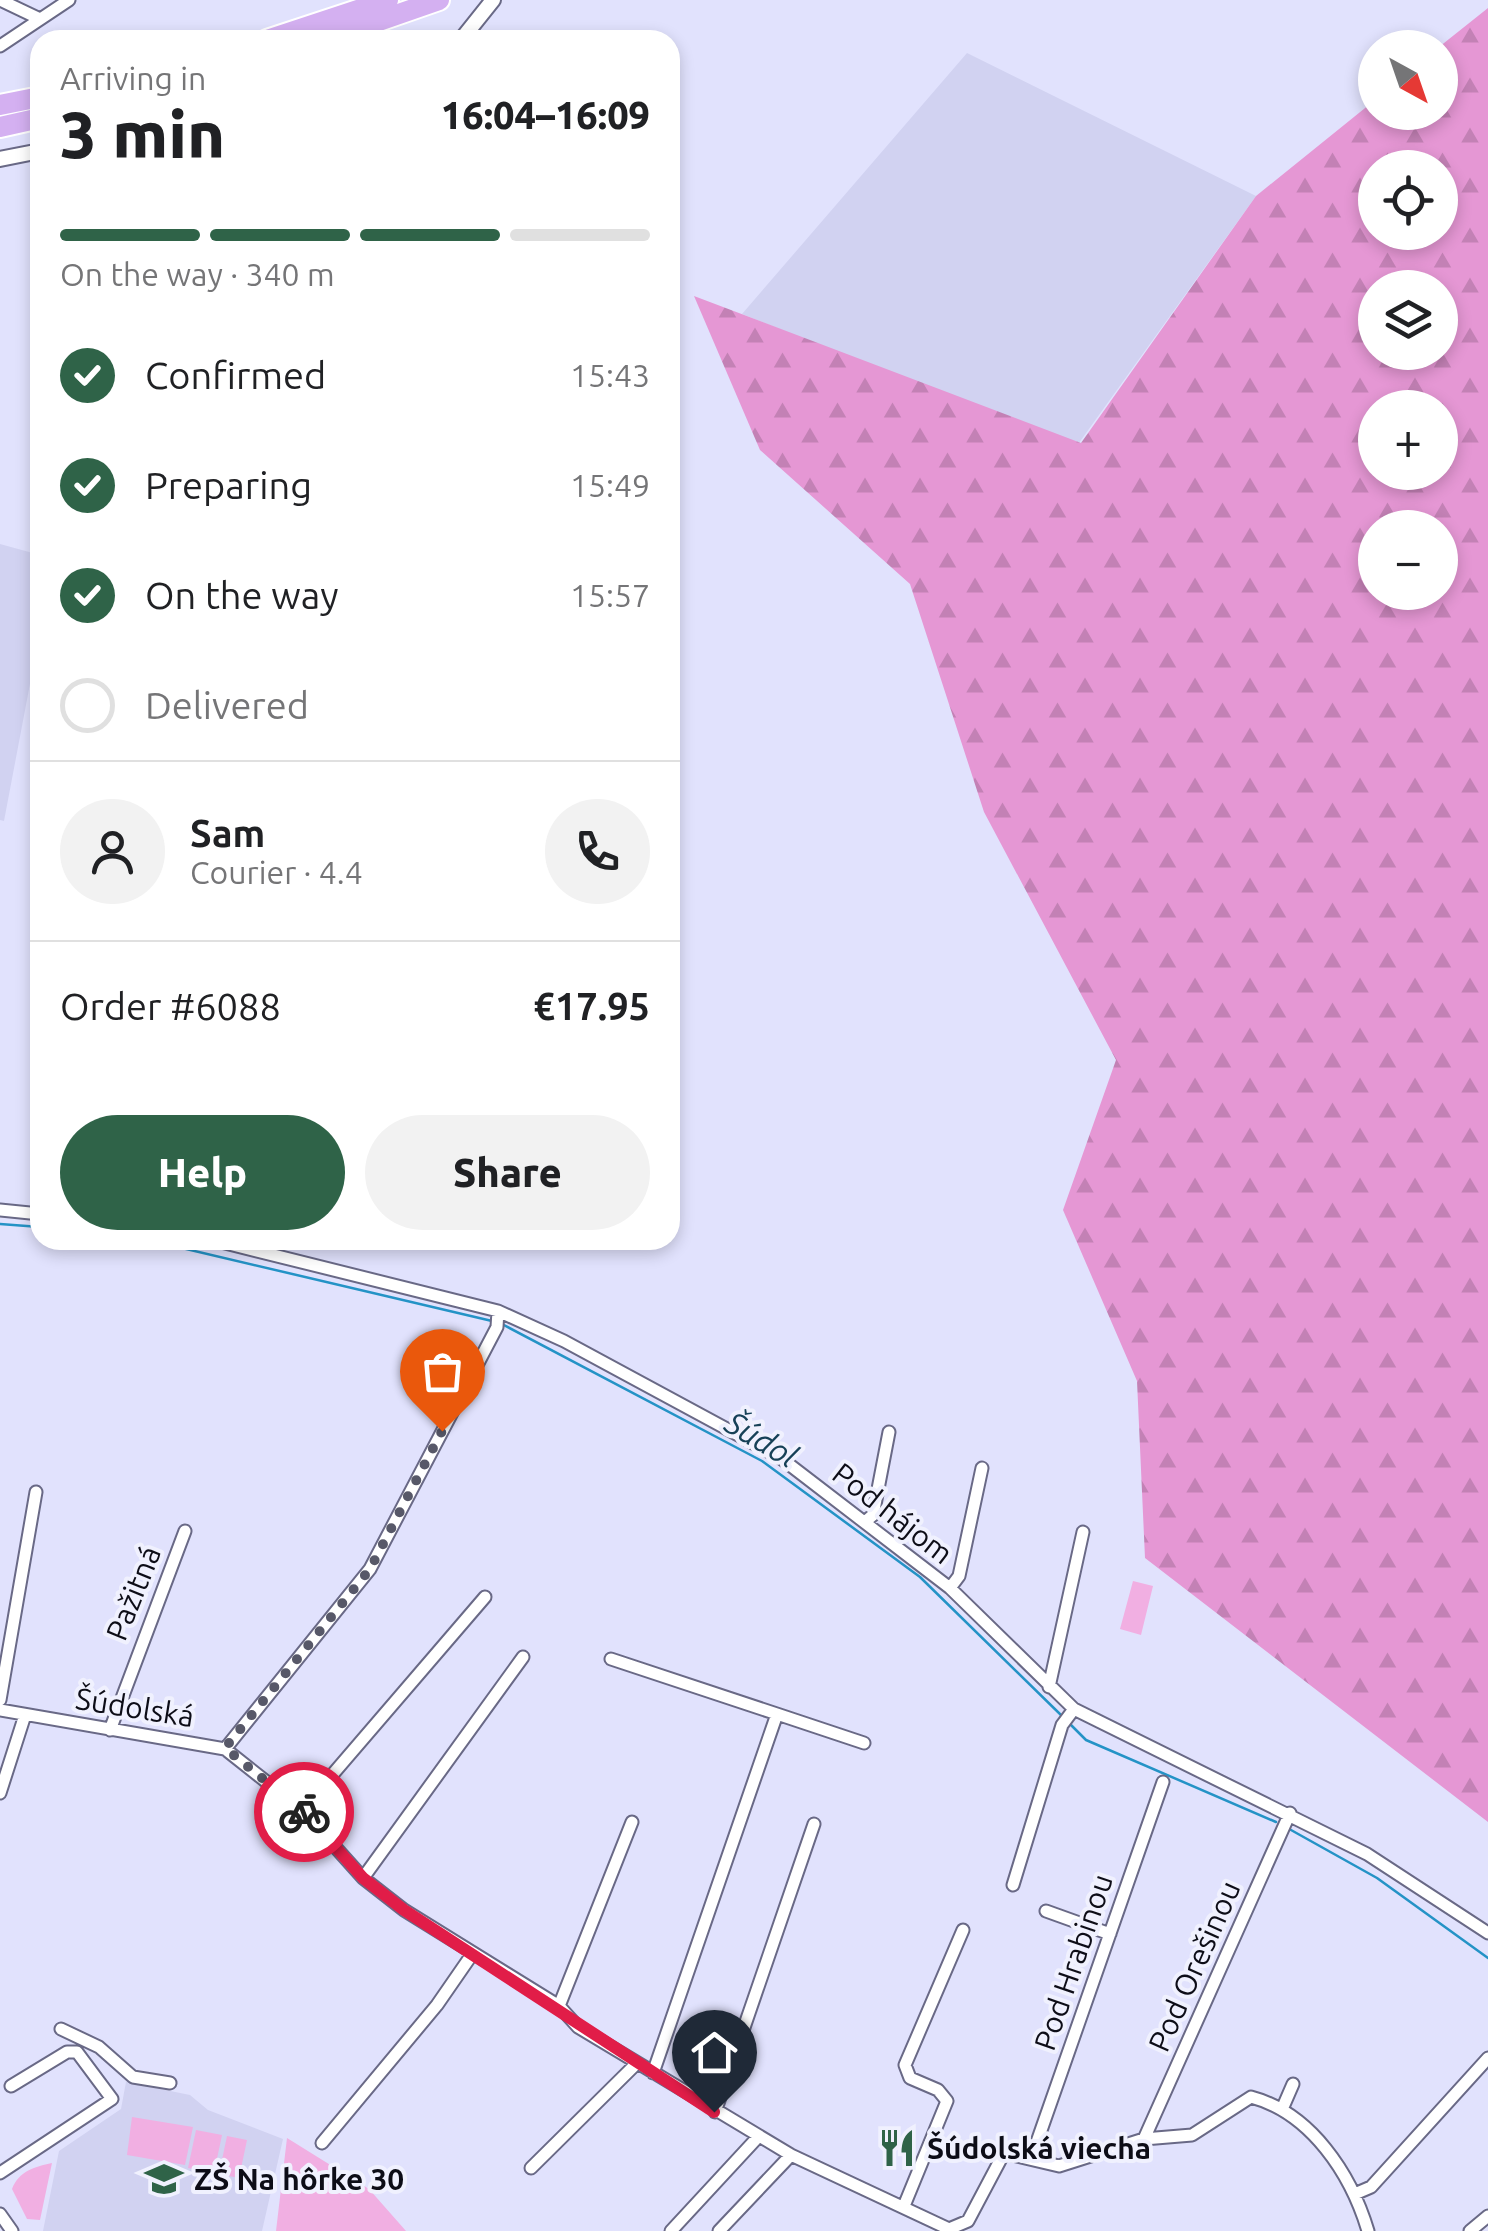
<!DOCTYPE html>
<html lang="en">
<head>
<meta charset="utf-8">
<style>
	:root { --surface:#fff; --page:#f2f2f2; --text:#202124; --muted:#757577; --line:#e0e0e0; --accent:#2f6348 }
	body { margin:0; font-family:Ubuntu,sans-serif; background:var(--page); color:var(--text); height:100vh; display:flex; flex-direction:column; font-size:38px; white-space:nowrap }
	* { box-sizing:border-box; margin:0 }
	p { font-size:32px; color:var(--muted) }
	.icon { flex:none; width:55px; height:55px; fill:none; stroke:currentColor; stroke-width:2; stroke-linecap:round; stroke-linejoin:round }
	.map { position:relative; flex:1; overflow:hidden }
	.sheet { position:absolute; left:30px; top:30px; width:650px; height:1220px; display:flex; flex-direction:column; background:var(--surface); border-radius:30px; box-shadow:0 5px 15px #0003 }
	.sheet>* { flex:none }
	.needle { width:65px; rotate:140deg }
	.fabs { position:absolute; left:1358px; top:30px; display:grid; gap:20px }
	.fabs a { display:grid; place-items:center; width:100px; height:100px; border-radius:50%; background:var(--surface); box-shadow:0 5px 15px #0003; font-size:50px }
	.pin { position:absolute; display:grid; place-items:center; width:85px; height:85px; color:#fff; margin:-102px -42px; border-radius:50% 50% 50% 0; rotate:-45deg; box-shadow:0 0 10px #0007 }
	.pin .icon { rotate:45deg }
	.courier { position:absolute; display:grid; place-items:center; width:100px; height:100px; margin:-50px; border:8px solid #e11d48; border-radius:50%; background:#fff; color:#222; box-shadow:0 2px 12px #0007 }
	.head em { font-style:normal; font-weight:800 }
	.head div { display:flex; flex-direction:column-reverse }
	.head { display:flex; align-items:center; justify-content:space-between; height:170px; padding:0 30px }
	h1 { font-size:65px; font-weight:800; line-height:75px }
	.bar { display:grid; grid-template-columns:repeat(4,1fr); gap:15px 10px; align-content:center; height:120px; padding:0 30px }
	.bar i { height:12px; border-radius:8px; background:var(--line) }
	.bar .current { background:var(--accent) }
	.bar p { grid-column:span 4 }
	.line { display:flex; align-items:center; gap:25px; padding:0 30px; border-top:2px solid var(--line) }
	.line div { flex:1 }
	.round { display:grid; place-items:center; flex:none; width:105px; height:105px; border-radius:52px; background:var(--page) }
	ol { padding:0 30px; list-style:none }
	li { display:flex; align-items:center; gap:30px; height:110px }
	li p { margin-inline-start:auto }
	li .icon { padding:10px; border-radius:50%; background:var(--accent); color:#fff; stroke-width:4 }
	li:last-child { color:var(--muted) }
	li i { width:55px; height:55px; border:5px solid var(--line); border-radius:50% }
	.action { display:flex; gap:20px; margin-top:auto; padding:20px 30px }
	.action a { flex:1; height:115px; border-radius:60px; background:var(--accent); color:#fff; font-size:40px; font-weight:800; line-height:115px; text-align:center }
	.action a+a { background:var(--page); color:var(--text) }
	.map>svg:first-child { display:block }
</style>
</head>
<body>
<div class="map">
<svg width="1488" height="2231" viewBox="0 0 1488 2231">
	<defs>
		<pattern id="forest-firs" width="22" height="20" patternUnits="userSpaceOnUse" patternTransform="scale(2.5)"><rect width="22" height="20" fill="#e597d4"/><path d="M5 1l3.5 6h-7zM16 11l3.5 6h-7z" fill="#c381b5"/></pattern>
	</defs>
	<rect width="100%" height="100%" fill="#e1e2fd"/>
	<path fill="#d1d2f1" d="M967,53L1256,196L1076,447L742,314Z
		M0,544L40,555V631L4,821L0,820Z
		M126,2082L190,2095L208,2110L283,2139L262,2231H43L59,2151L121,2109Z"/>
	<path fill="#f1afe2" d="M1133,1581L1153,1586L1141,1635L1120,1629Z
		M132,2117L193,2127L185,2165L127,2155Z
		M196,2130L222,2135L214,2173L188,2168Z
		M227,2136L247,2140L239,2178L219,2174Z
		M287,2138L369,2189L406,2231H276Z
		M52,2163L40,2220L27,2219L12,2189C19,2171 34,2167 52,2163Z"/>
	<path fill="url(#forest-firs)" fill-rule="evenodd" d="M1488,8V1822L1145,1558L1137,1381L1063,1210L1116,1060L984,812L910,584L760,450L694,296L1081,443L1256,196L1375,100V112H1440L1439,47ZM1375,168H1440V232H1375ZM1375,288H1440V352H1375ZM1375,408H1440V472H1375ZM1375,528H1440V592H1375Z"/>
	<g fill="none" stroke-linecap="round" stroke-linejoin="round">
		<path stroke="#2493c6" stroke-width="2.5" d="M0,1224L40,1227
			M148,1240L492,1321
			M500,1323L762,1461L920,1577L1062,1716
			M1068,1722L1086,1740L1276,1822
			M1291,1830L1377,1878L1488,1958"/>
		<g stroke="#696986" stroke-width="15">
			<path id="minor" d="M0,0L40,19
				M0,46L69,0
				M0,1210L40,1214
				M213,1240L498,1311L564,1341L751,1442L782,1459L950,1588L1074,1709L1367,1854L1488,1933
				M866,1521L873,1515L889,1432
				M950,1588L959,1576L982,1468
				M611,1659L777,1714L653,2073
				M1049,1687L1083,1532
				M0,1700L36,1492
				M0,1710L225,1749L302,1810L363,1878L404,1910L559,2006L578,2027L791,2155L949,2229
				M777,1714L864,1743
				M110,1730L185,1531
				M225,1749L370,1569L497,1327L498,1311
				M0,1793L25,1715
				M302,1810L485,1597
				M363,1878L523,1657
				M1013,1885L1062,1725L1074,1709
				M1046,1911L1110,1934
				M559,2006L632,1822
				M61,2029L99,2047L133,2077L170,2083
				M1283,2107L1293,2084
				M715,2112L814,1824
				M1144,2139L1290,1813
				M322,2143L437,2005L473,1953
				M1031,2159L1163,1782
				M531,2168L637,2063
				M0,2173L112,2099L77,2052H67L11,2086
				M1357,2193L1371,2187L1488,2058
				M904,2206L947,2101L938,2090L910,2078L905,2065L963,1930
				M0,2214L12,2231
				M949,2229L968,2221L1004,2153L1059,2166L1144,2139L1192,2135L1251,2097C1311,2113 1351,2174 1368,2231
				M671,2231L758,2137
				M719,2231L791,2155
				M1470,2231L1488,2216"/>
		</g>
		<g stroke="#696986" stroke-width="18">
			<path id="tertiary" d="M461,40L493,0
				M0,159L40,151"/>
		</g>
		<g stroke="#fff" stroke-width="24">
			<path id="motorway" d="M267,40L388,0
				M324,40L439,0
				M0,105L40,97
				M0,127L40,118"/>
		</g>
		<use href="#minor" stroke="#fff" stroke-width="11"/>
		<use href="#tertiary" stroke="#fff" stroke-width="14"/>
		<use href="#motorway" stroke="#d4b0f1" stroke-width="20"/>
	</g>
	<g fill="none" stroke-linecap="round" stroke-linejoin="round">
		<path stroke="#575868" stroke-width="10" stroke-dasharray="0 18" d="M304,1812L225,1748L370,1569L442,1431"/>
		<path stroke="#e11d48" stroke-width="12" d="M304,1812L363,1878L404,1910L714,2112"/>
	</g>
	<defs>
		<g id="restaurant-bare" transform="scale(3)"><path d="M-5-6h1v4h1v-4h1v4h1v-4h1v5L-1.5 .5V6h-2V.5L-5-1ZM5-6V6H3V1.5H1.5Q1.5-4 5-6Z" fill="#2f6348" stroke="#f0f1fe" stroke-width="2.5" paint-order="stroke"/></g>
		<g id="school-bare" transform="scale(3)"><path d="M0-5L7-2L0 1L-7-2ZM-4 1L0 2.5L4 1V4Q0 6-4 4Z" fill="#2f6348" stroke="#f0f1fe" stroke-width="2.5" paint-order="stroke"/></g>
	</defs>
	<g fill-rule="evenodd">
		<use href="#restaurant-bare" x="897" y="2148"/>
		<use href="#school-bare" x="164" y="2179"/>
	</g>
	<g text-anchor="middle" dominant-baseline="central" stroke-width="8" stroke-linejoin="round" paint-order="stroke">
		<g font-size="30" fill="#0d0d17" stroke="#f0f1fe">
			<text transform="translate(893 1513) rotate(38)">Pod hájom</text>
			<text transform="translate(133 1593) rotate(-68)">Pažitná</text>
			<text transform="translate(135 1707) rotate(9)">Šúdolská</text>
			<text transform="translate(1073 1962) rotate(-71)">Pod Hrabinou</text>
			<text transform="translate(1194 1966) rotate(-66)">Pod Orešinou</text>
		</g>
		<g font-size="30" font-weight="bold" fill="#0d0d17" stroke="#f0f1fe" text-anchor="start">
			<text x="927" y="2148">Šúdolská viecha</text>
			<text x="194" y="2179">ZŠ Na hôrke 30</text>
		</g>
		<g font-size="32" font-style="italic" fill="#164157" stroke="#f0f1fe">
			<text transform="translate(762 1439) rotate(31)">Šúdol</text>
		</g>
	</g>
</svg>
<div class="fabs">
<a><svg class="needle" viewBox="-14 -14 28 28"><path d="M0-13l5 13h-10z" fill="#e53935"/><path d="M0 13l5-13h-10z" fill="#757577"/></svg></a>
<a><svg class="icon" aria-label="locate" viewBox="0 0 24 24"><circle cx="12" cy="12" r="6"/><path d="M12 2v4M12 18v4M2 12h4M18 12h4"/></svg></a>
<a><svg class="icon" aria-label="layers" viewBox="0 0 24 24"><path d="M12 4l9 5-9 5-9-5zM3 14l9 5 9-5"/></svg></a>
<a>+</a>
<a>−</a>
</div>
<div class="pin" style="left:442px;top:1431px;background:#ea580c"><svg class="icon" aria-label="bag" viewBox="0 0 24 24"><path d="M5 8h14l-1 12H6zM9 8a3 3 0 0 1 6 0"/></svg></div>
<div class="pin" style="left:714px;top:2112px;background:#1f2937"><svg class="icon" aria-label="home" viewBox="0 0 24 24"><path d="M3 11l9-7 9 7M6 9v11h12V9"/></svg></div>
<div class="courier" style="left:304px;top:1812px"><svg class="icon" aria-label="bike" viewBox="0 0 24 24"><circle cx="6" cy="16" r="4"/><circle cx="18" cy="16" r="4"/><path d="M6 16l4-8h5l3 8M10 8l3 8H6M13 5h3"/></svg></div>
<section class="sheet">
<div class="head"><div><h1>3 min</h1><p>Arriving in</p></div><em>16:04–16:09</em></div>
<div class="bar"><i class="current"></i><i class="current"></i><i class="current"></i><i></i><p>On the way · 340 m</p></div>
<ol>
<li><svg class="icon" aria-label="check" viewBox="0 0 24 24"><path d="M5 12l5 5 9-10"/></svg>Confirmed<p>15:43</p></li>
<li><svg class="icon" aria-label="check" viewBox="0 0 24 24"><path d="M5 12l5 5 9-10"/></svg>Preparing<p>15:49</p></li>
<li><svg class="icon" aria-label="check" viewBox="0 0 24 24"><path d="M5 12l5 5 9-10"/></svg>On the way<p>15:57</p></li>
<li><i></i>Delivered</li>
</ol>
<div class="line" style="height:180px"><a class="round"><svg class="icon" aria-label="person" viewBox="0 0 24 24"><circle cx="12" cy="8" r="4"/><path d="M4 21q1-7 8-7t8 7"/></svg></a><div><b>Sam</b><p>Courier · 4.4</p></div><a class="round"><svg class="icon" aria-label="phone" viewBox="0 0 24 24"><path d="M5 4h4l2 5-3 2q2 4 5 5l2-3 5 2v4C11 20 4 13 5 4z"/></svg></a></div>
<div class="line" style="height:130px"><div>Order #6088</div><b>€17.95</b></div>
<div class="action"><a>Help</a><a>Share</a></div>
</section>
</div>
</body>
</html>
